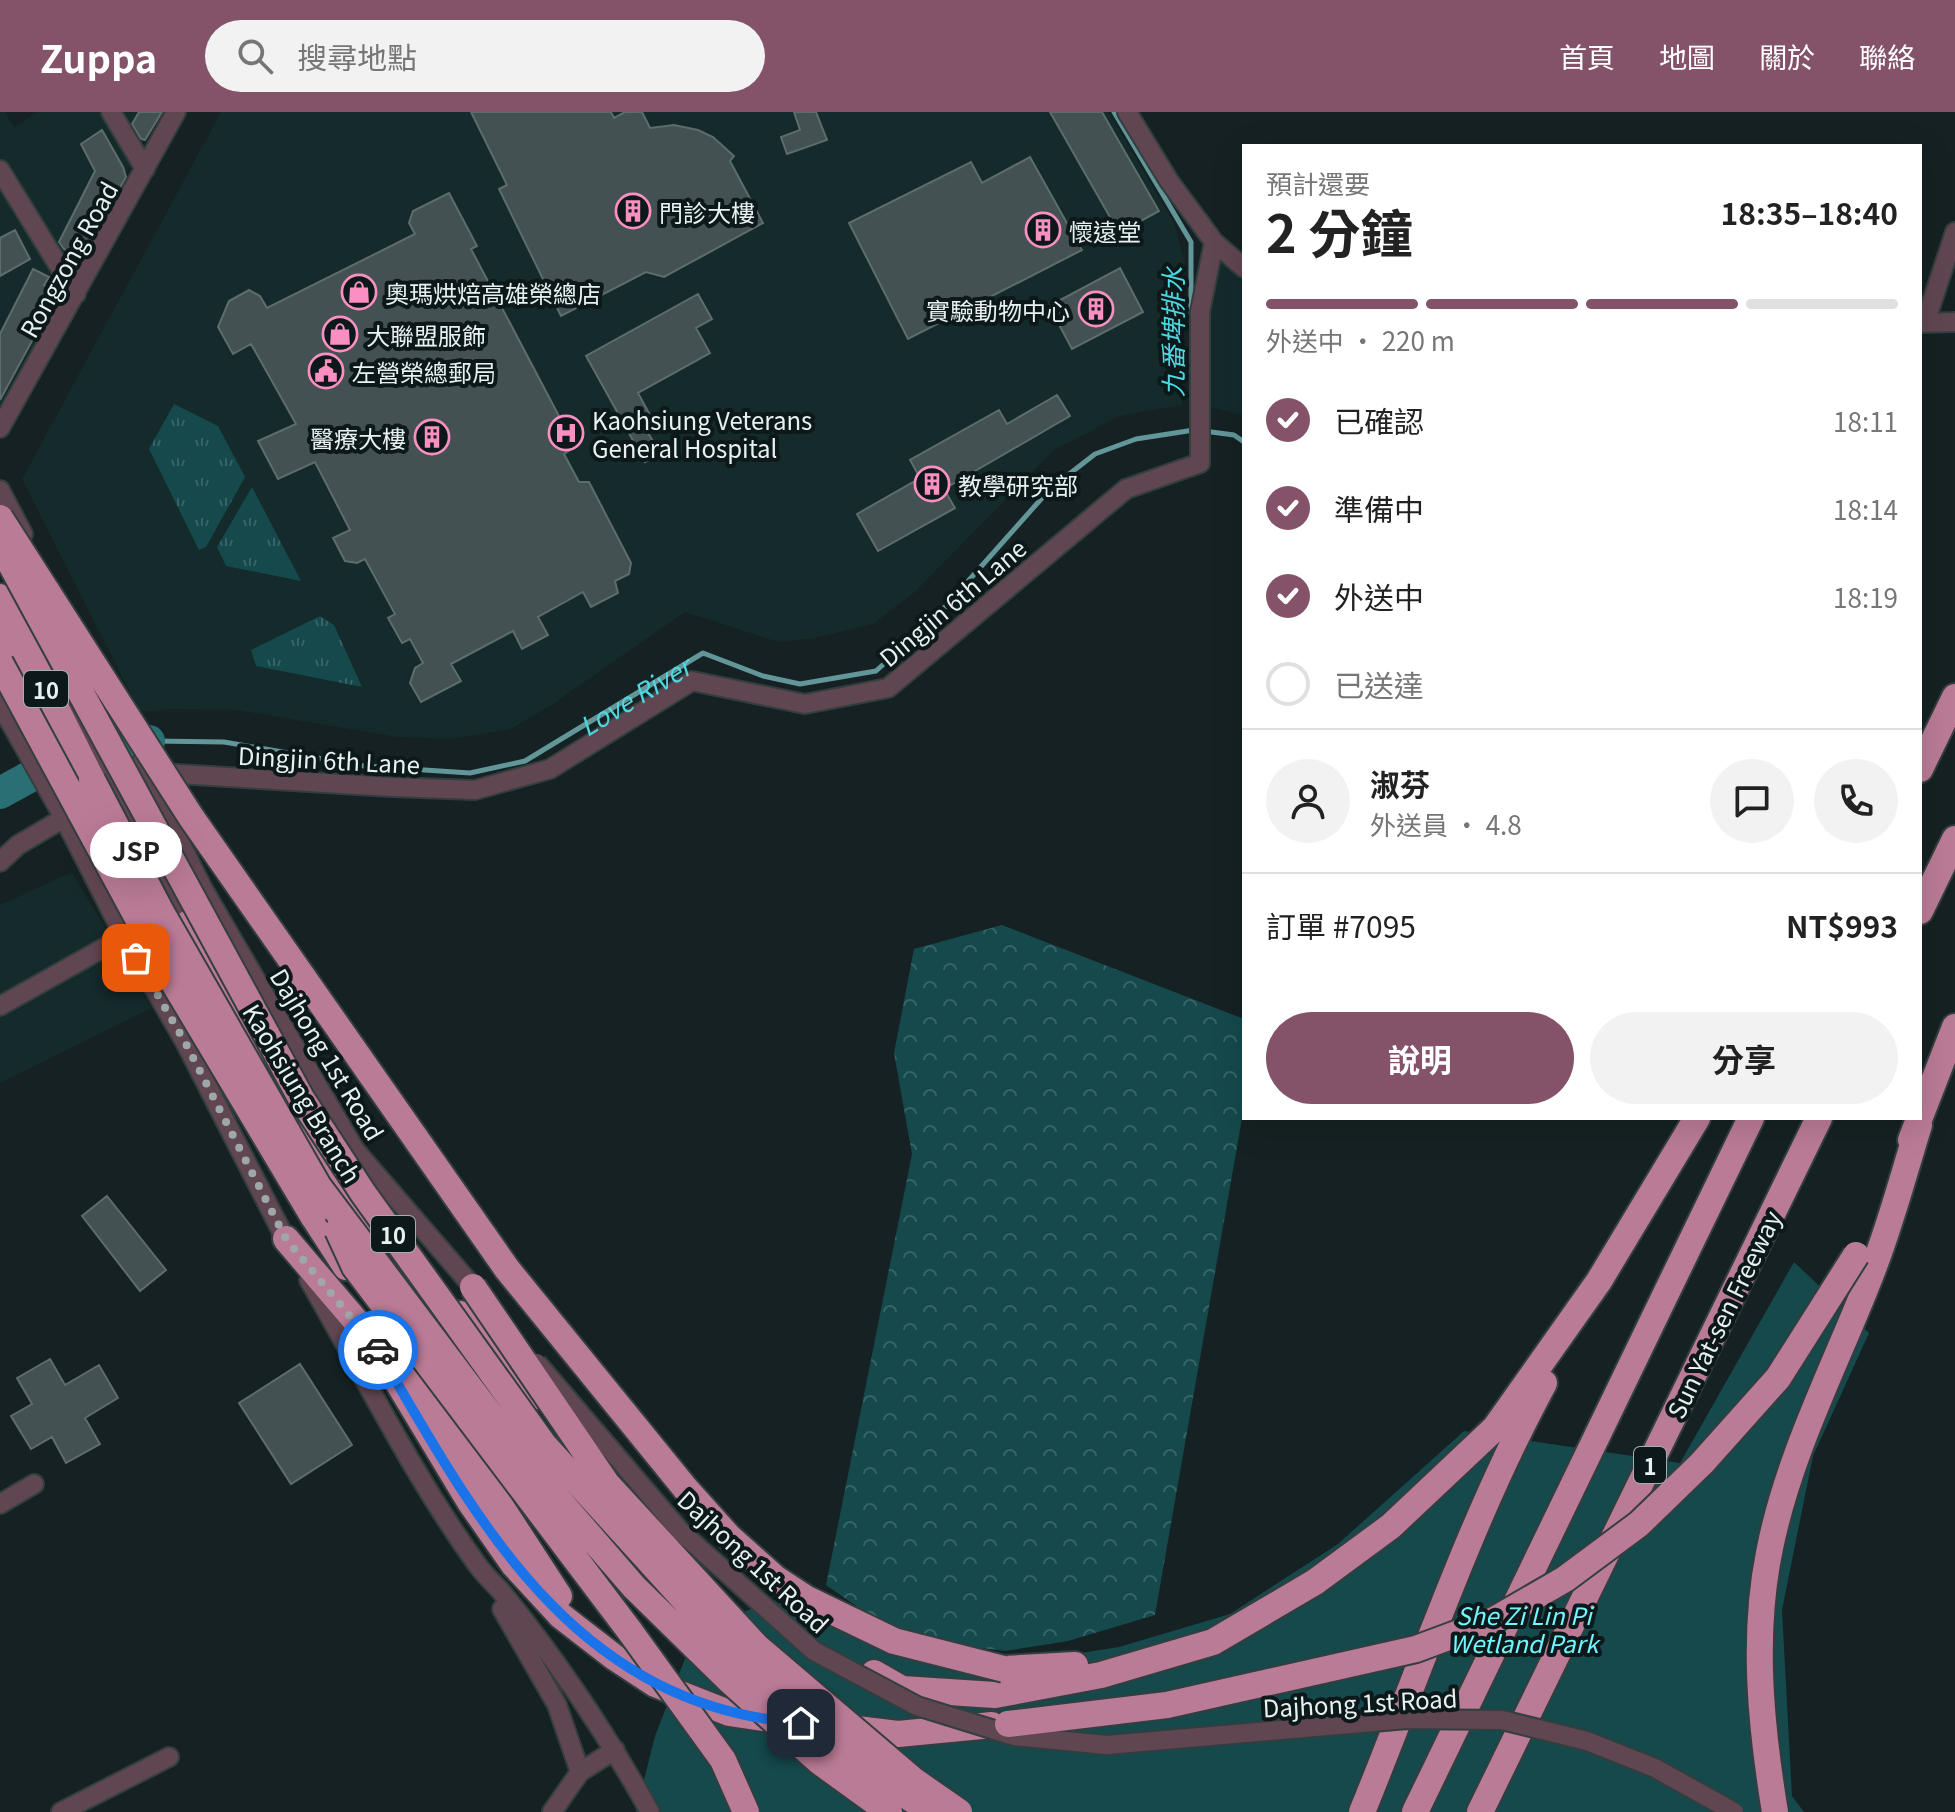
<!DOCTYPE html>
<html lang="zh-TW">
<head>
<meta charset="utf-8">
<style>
	:root { --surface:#fff; --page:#f2f2f2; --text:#222; --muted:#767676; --line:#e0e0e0; --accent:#84536a }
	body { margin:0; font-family:Georgia,"Noto Sans TC",serif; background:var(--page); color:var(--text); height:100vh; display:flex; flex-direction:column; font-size:30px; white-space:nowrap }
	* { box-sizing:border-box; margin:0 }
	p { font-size:26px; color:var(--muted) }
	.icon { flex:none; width:44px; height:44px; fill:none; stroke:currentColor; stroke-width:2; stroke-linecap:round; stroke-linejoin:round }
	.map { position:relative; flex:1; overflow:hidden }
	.side { position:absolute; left:1242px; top:32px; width:680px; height:976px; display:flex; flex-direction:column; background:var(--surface); border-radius:0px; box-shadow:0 8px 32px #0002 }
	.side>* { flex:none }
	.pin { position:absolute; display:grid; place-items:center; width:68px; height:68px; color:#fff; margin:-34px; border-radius:16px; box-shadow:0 4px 12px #0006 }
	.courier { position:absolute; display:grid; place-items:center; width:80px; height:80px; margin:-40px; border:6px solid #1a73e8; border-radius:50%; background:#fff; color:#222; box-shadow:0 2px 10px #0007 }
	.bubble { position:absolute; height:56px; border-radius:28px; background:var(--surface); box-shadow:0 8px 32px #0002; font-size:26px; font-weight:700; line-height:56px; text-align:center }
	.headline em { font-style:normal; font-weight:700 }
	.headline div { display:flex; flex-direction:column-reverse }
	.headline { display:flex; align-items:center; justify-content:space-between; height:136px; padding:0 24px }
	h1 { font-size:52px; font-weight:700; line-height:60px }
	.bar { display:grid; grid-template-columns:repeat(4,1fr); gap:12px 8px; align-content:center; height:96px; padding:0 24px }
	.bar i { height:10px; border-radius:6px; background:var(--line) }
	.bar .active { background:var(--accent) }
	.bar p { grid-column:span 4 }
	.line { display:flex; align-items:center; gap:20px; padding:0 24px; border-top:2px solid var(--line) }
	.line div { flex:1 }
	.round { display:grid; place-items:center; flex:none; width:84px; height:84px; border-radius:42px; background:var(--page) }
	ol { padding:0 24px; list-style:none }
	li { display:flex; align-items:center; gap:24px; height:88px }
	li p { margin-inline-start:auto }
	li .icon { padding:8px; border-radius:50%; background:var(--accent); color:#fff; stroke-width:4 }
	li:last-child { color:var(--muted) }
	li i { width:44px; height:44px; border:4px solid var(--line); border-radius:50% }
	.action { display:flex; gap:16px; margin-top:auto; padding:16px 24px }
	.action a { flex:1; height:92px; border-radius:48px; background:var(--accent); color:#fff; font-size:32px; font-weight:700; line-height:92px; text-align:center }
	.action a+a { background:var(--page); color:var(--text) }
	header { display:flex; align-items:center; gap:48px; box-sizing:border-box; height:112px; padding:0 40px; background:var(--accent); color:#fff }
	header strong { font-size:38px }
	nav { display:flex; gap:44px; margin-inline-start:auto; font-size:28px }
	.search { width:560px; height:72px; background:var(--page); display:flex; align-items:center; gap:20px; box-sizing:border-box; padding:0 28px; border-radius:44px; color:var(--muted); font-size:30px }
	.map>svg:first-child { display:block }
</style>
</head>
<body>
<header>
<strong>Zuppa</strong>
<div class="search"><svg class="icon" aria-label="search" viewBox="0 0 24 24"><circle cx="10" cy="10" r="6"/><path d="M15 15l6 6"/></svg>搜尋地點</div>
<nav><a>首頁</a><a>地圖</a><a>關於</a><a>聯絡</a></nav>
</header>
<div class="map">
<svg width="1955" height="1700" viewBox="0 0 1955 1700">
	<defs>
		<pattern id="grass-tufts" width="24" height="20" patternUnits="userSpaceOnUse" patternTransform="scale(2)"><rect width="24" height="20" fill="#15494c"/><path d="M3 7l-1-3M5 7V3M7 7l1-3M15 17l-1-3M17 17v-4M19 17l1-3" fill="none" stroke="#376466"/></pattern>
		<pattern id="forest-crowns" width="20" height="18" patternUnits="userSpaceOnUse" patternTransform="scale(2)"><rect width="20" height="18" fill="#15494c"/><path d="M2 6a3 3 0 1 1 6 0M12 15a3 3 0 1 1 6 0" fill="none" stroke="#376466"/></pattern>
	</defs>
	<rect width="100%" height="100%" fill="#152122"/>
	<path fill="#142a2b" d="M0,0H5L14,15L37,0H159L0,298Z
		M221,0H1109L1174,111L1185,152L1182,293L1120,304L1054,338L915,480L873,512L815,526L778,530L685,500L550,594L511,617L450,627L397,625L236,598L171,597L140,600L22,367Z
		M1219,148L1244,167V303L1207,295L1208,198Z
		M72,760L152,896L0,971V793Z"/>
	<path fill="url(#grass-tufts)" d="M174,292L218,314L245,365L206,435L199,438L149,337Z
		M252,375L301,469L226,454L217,435Z
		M320,504L334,513L362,575L256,554L251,538Z"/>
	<path fill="url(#forest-crowns)" d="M1002,813L1244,907V995L1155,1503L1068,1529L1005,1539L944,1531L885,1514L826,1473L912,1042L894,941L914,837Z"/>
	<path fill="#15494c" d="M1794,1150L1869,1221L1813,1344L1782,1498L1792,1684L1804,1700H636L655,1624L686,1544L738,1502L789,1483L910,1547L985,1556L1119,1535L1230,1502L1338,1432L1464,1319L1680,1351Z"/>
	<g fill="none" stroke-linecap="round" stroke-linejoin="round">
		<g stroke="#629699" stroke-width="5">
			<path d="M1114,0L1191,130V204"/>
			<path d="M1204,319L1234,323L1244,330"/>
			<path id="s1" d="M154,629L224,630L364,654L470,661L525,649L703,541L763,564L800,572L876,559L938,503L1050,377L1095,342L1136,327L1194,318"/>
		</g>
		<path stroke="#296f73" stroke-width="32" d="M0,681L62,647L104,633L149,629"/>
	</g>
	<path fill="#445152" stroke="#5d6c6d" stroke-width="2" d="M139,0H162L145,28L141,27L132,12Z
		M471,0H611L614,6L625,0H642L650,16L674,13L698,18L713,25L734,44L730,49L763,111L664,165L646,160L561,204L499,77L507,73Z
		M794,0H816L827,28L787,42L781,25L800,18Z
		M1050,0H1102L1159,99L1119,121Z
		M102,18L123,55L126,65L81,146H78L64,137L59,130L95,59L81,32Z
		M1030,45L1082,138L908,227L849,111L971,50L982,71Z
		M449,81L477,134L471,137L560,306L553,309L569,339L564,342L579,370H589L631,451L629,462L615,469L618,481L591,495L583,480L538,505L548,523L522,537L513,519L451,552L461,569L421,590L410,571L415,556L423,551L410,527L402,531L388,506L395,502L365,447L357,451L345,449L333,426L350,418L315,350L278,367L258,329L296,312L251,232L233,242L218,215L229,189L249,178L260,184L267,196L415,122L409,111L413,99Z
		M15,118L30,147L0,164V126Z
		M1120,156L1143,200L1072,237L1049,194Z
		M33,157L49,165L44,173L58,181L0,288V222Z
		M698,182L712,207L696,216L710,241L638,281L650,303L641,309L660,341L645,350L586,244Z
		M1057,283L1070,304L944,377L955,396L878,439L857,402L920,366L910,348L999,298L1007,312Z
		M107,1084L166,1158L140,1179L82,1104Z
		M50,1247L65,1273L99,1253L118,1286L85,1306L100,1332L66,1351L52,1325L31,1337L11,1304L32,1292L17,1266Z
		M300,1252L352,1333L291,1372L239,1291Z"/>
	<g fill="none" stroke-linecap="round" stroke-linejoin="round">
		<g stroke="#333e3f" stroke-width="22">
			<path id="minor" d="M111,0L145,57
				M1127,0L1169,69L1214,130L1244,156
				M0,58L76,182
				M1920,211L1955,210
				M1925,211L1955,120
				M0,316L176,0
				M0,378L23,422
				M67,580L187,812
				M0,592L64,706L124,824L185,930L290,1136
				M141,651L203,777L355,1038L473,1175
				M145,660L392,675L475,678L550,657L692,569L805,592L888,576L1126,377L1200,351V200L1214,130
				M0,750L18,733L64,706
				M0,894L132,820
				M309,1168C364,1263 412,1362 476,1451C484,1463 495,1472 504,1483C559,1551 608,1624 650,1700
				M0,1392L34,1372
				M502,1497L557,1593L580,1660
				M61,1700L169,1645
				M552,1700L580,1660L615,1638"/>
		</g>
		<g stroke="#333e3f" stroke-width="30">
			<path id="highway" d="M0,485L92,668
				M0,527L23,570
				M1920,657L1955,585
				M1920,799L1955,727
				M187,812L269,959L348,1084L378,1116
				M1911,1028L1955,915
				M313,1104L346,1155
				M286,1127L373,1229L470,1390L514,1453L561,1504L614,1545L655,1572L729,1601L785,1609
				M460,1202L538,1284
				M384,1215L559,1484
				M602,1349L676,1423
				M1004,1557L1075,1553
				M874,1561L902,1577L995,1583L1101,1563L1213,1530L1315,1470L1391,1414L1495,1316L1599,1169L1697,1006
				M840,1615L898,1622L992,1613
				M1362,1700C1421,1556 1470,1408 1544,1271
				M1415,1700L1751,1006
				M1480,1700L1819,1006
				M1775,1700C1761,1615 1752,1526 1769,1441C1788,1342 1837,1251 1873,1157C1891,1111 1904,1061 1919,1013"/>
		</g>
		<use href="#minor" stroke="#604651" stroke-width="18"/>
		<use href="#highway" stroke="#ba7b96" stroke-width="26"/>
		<g stroke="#333e3f" stroke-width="22" stroke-linecap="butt">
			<path id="minor-bridge" d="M537,1251L681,1420L814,1539L917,1594L1014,1624L1107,1633L1407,1607L1502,1608L1587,1629L1655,1656L1734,1700"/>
		</g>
		<g stroke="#333e3f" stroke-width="30" stroke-linecap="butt">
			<path id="highway-bridge" d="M0,406L191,705L507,1157L685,1376L729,1425L775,1466L807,1487L894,1529L1004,1557
				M0,432L301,986L363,1081L544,1333L741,1550L877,1664L931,1700
				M0,551L162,851L313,1104
				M92,668L161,800L318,1074L525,1349L634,1475L728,1567L820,1650L889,1700
				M338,1118L355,1155L629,1518L723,1648L746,1700
				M473,1175L607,1372L757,1535L913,1668L959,1700
				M1008,1612L1167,1593L1416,1537L1494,1508L1565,1467L1639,1412L1702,1351L1778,1266L1856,1143"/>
		</g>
		<use href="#minor-bridge" stroke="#604651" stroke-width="18"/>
		<use href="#highway-bridge" stroke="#ba7b96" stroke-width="26"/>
	</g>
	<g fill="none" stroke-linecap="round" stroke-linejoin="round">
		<path stroke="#9ea8a9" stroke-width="8" stroke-dasharray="0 14.4" d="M136,846L185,930L286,1127L378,1238"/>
		<path stroke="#1a73e8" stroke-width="10" d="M378,1238C479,1412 575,1594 801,1611"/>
	</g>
	<defs>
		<g id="building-ring" transform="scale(1.8)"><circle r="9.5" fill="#0c1819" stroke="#fc8fc1" stroke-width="1.5"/><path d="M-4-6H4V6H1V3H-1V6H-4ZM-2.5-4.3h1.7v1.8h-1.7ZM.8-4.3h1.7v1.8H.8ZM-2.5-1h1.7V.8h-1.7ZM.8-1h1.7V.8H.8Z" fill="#fc8fc1"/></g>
		<g id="shop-ring" transform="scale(1.8)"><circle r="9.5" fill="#0c1819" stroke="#fc8fc1" stroke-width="1.5"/><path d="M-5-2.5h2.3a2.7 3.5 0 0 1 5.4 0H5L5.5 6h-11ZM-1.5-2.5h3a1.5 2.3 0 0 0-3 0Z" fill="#fc8fc1"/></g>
		<g id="civic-ring" transform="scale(1.8)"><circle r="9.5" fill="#0c1819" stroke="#fc8fc1" stroke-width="1.5"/><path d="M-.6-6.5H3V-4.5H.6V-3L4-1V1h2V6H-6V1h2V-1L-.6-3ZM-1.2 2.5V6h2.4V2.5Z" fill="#fc8fc1"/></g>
		<g id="hospital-ring" transform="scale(1.8)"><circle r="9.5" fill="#0c1819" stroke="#fc8fc1" stroke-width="1.5"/><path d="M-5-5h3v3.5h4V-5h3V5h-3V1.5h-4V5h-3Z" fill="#fc8fc1"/></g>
	</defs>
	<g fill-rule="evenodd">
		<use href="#building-ring" x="633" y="99"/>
		<use href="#building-ring" x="1043" y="118"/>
		<use href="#shop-ring" x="359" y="180"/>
		<use href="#building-ring" x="1096" y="197"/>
		<use href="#shop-ring" x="340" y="222"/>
		<use href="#civic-ring" x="326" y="259"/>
		<use href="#hospital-ring" x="566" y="321"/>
		<use href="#building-ring" x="432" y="325"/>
		<use href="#building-ring" x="932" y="372"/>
	</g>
	<g text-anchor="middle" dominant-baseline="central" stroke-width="8" stroke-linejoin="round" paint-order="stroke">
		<g fill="#0c1819" stroke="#a6afb0" stroke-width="2">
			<rect x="24" y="559" width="44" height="36" rx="6"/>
			<rect x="371" y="1104" width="44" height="36" rx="6"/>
			<rect x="1634" y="1335" width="32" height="36" rx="6"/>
		</g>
		<g font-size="22" font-weight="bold" fill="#e8f0f1">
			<text x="46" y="577">10</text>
			<text x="393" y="1122">10</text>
			<text x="1650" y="1353">1</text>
		</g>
		<g font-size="24" fill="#e8f0f1" stroke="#0c1819" text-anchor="start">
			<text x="659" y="99">門診大樓</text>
			<text x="1069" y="118">懷遠堂</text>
			<text x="385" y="180">奧瑪烘焙高雄榮總店</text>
			<text x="1070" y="197" text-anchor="end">實驗動物中心</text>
			<text x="366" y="222">大聯盟服飾</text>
			<text x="352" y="259">左營榮總郵局</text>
			<text x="592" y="307">Kaohsiung Veterans<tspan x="592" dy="28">General Hospital</tspan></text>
			<text x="406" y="325" text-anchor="end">醫療大樓</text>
			<text x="958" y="372">教學研究部</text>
		</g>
		<g font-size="24" fill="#e8f0f1" stroke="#0c1819">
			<text transform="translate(68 147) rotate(-61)">Rongzong Road</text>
			<text transform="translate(952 490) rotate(-40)">Dingjin 6th Lane</text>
			<text transform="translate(329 647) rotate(3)">Dingjin 6th Lane</text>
			<text transform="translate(328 942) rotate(59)">Dajhong 1st Road</text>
			<text transform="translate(303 981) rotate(59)">Kaohsiung Branch</text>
			<text transform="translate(1723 1202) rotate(-64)">Sun Yat-sen Freeway</text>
			<text transform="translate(754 1449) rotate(43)">Dajhong 1st Road</text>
			<text transform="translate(1360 1590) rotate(-3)">Dajhong 1st Road</text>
		</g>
		<g font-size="24" font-style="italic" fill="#71f5fe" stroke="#0c1819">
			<text x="1524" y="1502">She Zi Lin Pi<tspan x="1524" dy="28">Wetland Park</tspan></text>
		</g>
		<g font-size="26" font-style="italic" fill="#4fd7e0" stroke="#0c1819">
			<text transform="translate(1171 220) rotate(-90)">九番埤排水</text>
			<text stroke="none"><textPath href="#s1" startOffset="502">Love River</textPath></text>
		</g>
	</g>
</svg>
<div class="pin" style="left:136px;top:846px;background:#ea580c"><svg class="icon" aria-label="bag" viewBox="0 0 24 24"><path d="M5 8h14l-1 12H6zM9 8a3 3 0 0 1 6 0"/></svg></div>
<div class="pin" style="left:801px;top:1611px;background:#1f2937"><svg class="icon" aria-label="home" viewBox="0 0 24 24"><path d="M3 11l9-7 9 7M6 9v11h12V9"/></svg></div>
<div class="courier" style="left:378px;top:1238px"><svg class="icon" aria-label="car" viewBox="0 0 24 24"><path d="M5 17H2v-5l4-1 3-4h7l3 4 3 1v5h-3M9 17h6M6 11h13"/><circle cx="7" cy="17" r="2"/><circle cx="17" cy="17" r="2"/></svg></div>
<div class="bubble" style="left:90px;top:710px;width:92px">JSP</div>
<section class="side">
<div class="headline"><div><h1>2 分鐘</h1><p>預計還要</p></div><em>18:35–18:40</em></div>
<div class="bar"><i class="active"></i><i class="active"></i><i class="active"></i><i></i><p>外送中 · 220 m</p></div>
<ol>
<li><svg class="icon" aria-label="check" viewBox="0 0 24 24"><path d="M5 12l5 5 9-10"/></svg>已確認<p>18:11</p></li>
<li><svg class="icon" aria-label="check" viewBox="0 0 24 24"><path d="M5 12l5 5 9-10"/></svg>準備中<p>18:14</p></li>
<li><svg class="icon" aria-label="check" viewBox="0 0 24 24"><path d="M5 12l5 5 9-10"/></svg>外送中<p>18:19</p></li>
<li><i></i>已送達</li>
</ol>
<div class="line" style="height:144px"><a class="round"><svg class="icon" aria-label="person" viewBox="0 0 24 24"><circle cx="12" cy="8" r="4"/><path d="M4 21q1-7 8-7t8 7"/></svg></a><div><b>淑芬</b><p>外送員 · 4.8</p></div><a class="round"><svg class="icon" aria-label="chat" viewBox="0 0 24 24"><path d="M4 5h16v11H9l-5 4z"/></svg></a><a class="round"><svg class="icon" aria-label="phone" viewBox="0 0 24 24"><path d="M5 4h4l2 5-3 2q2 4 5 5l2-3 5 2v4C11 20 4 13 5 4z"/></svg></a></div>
<div class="line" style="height:104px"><div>訂單 #7095</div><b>NT$993</b></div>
<div class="action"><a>說明</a><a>分享</a></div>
</section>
</div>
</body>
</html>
